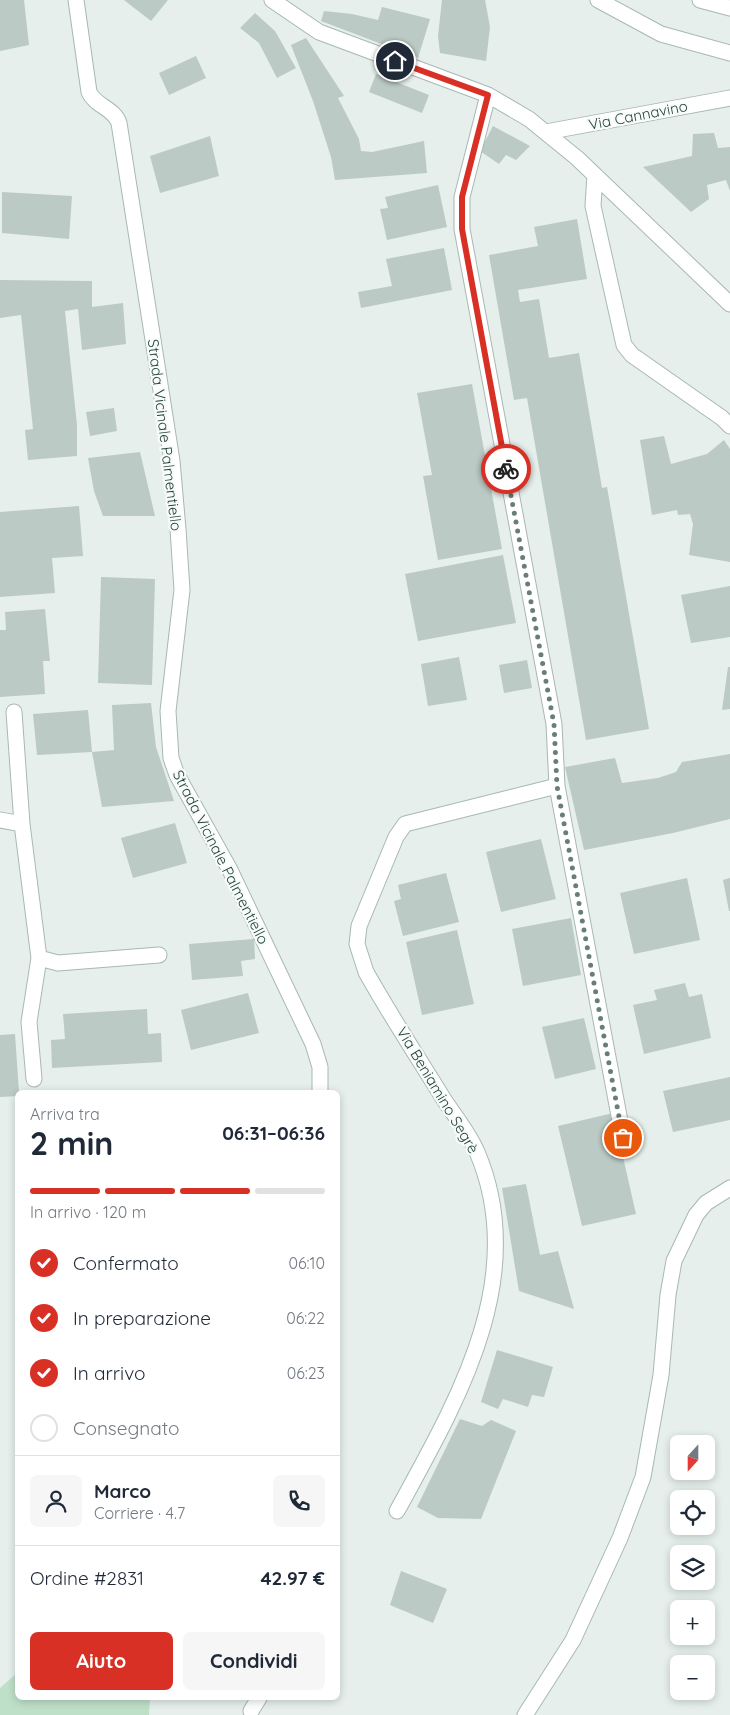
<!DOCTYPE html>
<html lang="it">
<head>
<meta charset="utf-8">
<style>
	:root { --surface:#fff; --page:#f6f6f7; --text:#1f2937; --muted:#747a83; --line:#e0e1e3; --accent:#d93025 }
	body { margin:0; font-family:Quicksand,sans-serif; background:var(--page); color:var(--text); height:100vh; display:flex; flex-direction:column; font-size:19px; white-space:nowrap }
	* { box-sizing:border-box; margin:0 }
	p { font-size:16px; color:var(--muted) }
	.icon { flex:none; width:28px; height:28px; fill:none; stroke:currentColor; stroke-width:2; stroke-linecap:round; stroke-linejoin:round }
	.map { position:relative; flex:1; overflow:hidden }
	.sheet { position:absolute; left:15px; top:1090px; width:325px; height:610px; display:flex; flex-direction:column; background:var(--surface); border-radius:8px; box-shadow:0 2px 8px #0003 }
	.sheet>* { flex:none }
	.needle { width:32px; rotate:201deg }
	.controls { position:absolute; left:670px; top:1435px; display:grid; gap:10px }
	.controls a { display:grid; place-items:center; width:45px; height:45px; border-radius:8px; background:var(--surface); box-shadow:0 2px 8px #0003; font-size:25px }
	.pin { position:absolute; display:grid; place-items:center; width:42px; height:42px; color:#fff; margin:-21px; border:2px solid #fff; border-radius:50%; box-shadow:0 1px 5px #0007 }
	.courier { position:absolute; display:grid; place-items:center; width:50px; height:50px; margin:-25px; border:4px solid #d93025; border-radius:50%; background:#fff; color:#222; box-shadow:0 1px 6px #0007 }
	.summary em { font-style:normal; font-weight:700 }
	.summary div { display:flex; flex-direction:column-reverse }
	.summary { display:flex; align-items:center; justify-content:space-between; height:85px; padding:0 15px }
	h1 { font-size:32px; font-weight:700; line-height:38px }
	.bar { display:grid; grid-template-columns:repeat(4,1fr); gap:8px 5px; align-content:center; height:60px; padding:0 15px }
	.bar i { height:6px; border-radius:4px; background:var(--line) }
	.bar .selected { background:var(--accent) }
	.bar p { grid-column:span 4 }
	.line { display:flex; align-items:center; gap:12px; padding:0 15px; border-top:1px solid var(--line) }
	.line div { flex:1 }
	.round { display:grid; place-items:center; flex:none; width:52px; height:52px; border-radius:8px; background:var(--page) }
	ol { padding:0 15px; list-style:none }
	li { display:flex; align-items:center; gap:15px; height:55px }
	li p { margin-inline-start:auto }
	li .icon { padding:5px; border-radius:50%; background:var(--accent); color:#fff; stroke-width:4 }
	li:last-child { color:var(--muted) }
	li i { width:28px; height:28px; border:2px solid var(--line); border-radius:50% }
	.button { display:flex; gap:10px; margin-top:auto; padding:10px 15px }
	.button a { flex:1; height:58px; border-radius:8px; background:var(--accent); color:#fff; font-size:20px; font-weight:700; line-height:58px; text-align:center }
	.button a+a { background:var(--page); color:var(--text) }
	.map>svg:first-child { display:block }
</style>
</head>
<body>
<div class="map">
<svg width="730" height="1715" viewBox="0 0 730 1715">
	<rect width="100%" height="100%" fill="#e6efeb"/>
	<path fill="#bfe0c8" d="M17,1673L18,1698H150L149,1715H0V1688Z"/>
	<path fill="#bbcac4" d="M0,0H24L29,45L0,51Z
		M124,0H168L151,21Z
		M442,0H485L490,27L486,61L440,53L438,36Z
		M382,7L430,19L418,58L321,21L324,11L352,14L378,20Z
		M255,13L275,31L296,68L277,78L259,43L240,28Z
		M306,38L344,96L338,98L359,139L361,151L372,152L424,141L427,173L335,180L331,157L313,101L291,45Z
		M196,56L206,78L169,95L159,73Z
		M376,74L429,95L422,113L369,92Z
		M493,126L530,146L516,160L506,155L499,164L480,151Z
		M714,133L718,148L730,147V191L726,180L707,185L709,199L691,212L643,167L692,156L693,134Z
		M210,136L219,176L160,193L150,156Z
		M438,185L447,227L387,240L380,209L388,208L385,197Z
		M2,192L72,196L69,239L2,233Z
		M577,219L587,279L518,290L520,302L539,299L549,358L579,353L602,488L607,487L649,729L586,740L527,398L514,400L489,255L538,246L534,227Z
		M444,248L452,290L361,308L358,292L392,286L386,259Z
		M0,280L92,281V307L123,303L126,344L82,350L78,309L65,311L77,425V456L28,460L25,430L33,429L21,315L0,318Z
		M472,384L502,549L438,560L423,476L432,475L417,393Z
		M114,408L117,431L90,436L86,412Z
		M664,436L671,464L707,454L724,440L730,449V562L689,555L693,524L690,514L678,515L677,510L652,515L640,440Z
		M140,452L155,516H103L94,491L88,458Z
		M79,506L83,556L52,558L55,593L0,597V512Z
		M503,555L516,623L418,641L405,574Z
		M101,577L155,579L152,685L98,683Z
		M730,586V637L691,643L681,595Z
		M45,609L50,661H43L45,694L0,697V630H6L5,612Z
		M459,657L467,700L428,706L421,664Z
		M527,660L532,688L504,693L499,665Z
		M728,667H730V709L722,710Z
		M151,703L156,747L174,801L102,807L92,752L114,750L112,705Z
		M88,710L92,752L37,755L33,714Z
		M730,754V819L673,833L584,850L565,767L615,758L622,783L658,778L676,772L682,762Z
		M175,823L187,863L133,878L121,838Z
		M541,839L556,899L501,912L486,852Z
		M446,873L459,922L403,936L394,901L401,899L398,885Z
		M687,878L700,940L634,954L620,893Z
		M730,878V911H729L723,880Z
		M571,918L581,975L523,986L512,929Z
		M457,930L474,1004L422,1015L406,942Z
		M254,939L255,959L241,961L243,976L192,980L189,944Z
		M685,983L689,997L702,994L711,1038L644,1054L633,1005L657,1000L654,990Z
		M248,993L259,1033L191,1050L181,1010Z
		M147,1009L148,1034L161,1033L162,1062L52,1068L51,1040L65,1039L63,1014Z
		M584,1018L596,1069L555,1079L542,1027Z
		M15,1034L19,1092L18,1096L0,1097V1035Z
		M730,1077V1120L673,1132L663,1091Z
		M613,1113L636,1214L582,1226L558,1126Z
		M526,1184L540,1255L558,1251L574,1309L519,1291L502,1188Z
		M497,1350L553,1367L544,1397L532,1395L528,1407L503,1399L498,1409L481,1402Z
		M460,1419L482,1426L491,1420L516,1431L481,1519L438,1518L417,1507Z
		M401,1571L447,1589L433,1623L390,1605Z"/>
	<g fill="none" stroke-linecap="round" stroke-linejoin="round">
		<g stroke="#a8b8b2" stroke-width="17">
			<path id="minor" d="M76,0L89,92C95,106 114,108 119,123L172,461L178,529L182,590L168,711L171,758L177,775L230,870L313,1044L320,1067V1092
				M272,0L319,32L488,95L529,119L577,158L730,304
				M598,0L661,34L730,53
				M700,0L730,8
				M488,95L462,197V229L554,724L557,786L623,1137
				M546,132L730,98
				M595,175L593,206L624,345L632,355L722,418L730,426
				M14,712L22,824
				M0,820L22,824L39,958L29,1022L34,1079
				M39,958L58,963L159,955
				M397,1511C456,1403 531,1278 477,1152C469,1133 454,1115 443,1098C417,1056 390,1015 366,972L357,944L359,926L396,837L405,824L557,786
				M251,1711L259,1698
				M525,1715L573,1640L620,1538L643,1477L661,1375L668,1295L674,1261L696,1215L706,1203L730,1188"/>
		</g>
		<use href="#minor" stroke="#fff" stroke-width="15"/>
	</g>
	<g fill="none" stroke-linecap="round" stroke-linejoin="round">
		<path stroke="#687f78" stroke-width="5" stroke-dasharray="0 9" d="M506,469L554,724L557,786L623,1138"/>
		<path stroke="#d93025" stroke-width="6" d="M395,61L488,95L462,197V229L506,469"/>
	</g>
	<g text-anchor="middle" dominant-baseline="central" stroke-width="4.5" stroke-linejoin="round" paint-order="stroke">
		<g font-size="15" fill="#24423a" stroke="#f7fbf9">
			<text transform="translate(638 115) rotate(-11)">Via Cannavino</text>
			<text transform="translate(165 435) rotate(83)">Strada Vicinale Palmentiello</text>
			<text transform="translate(221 857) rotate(63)">Strada Vicinale Palmentiello</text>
			<text transform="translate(438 1090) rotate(59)">Via Beniamino Segrè</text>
		</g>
	</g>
</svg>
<div class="controls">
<a><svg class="needle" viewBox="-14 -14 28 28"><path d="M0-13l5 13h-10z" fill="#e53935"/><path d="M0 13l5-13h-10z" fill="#747a83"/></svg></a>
<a><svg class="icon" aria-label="locate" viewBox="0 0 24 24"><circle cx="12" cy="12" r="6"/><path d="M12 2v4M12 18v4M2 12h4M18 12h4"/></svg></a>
<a><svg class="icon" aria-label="layers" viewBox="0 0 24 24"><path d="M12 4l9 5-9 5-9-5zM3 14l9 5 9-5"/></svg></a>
<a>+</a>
<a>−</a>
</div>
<div class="pin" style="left:623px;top:1138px;background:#ea580c"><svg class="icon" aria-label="bag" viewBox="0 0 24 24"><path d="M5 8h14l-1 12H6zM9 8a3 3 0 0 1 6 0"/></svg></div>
<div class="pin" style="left:395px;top:61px;background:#1f2937"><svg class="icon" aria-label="home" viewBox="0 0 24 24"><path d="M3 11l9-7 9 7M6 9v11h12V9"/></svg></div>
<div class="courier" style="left:506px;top:469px"><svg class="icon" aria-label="bike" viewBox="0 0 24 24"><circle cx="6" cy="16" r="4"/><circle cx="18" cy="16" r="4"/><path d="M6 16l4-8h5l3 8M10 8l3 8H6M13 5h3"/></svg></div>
<section class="sheet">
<div class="summary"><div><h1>2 min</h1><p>Arriva tra</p></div><em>06:31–06:36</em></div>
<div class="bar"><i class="selected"></i><i class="selected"></i><i class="selected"></i><i></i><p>In arrivo · 120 m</p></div>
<ol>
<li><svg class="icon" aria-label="check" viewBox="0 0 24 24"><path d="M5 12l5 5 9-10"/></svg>Confermato<p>06:10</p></li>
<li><svg class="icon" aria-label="check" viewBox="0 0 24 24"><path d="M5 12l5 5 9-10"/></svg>In preparazione<p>06:22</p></li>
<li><svg class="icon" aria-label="check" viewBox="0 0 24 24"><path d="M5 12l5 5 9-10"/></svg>In arrivo<p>06:23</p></li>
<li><i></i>Consegnato</li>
</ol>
<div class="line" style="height:90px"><a class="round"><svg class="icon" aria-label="person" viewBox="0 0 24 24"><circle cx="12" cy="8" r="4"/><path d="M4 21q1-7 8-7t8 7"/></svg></a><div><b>Marco</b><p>Corriere · 4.7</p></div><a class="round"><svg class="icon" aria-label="phone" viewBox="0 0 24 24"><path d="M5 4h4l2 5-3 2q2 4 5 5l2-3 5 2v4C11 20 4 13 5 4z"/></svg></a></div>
<div class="line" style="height:65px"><div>Ordine #2831</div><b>42.97 €</b></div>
<div class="button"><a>Aiuto</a><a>Condividi</a></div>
</section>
</div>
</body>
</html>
